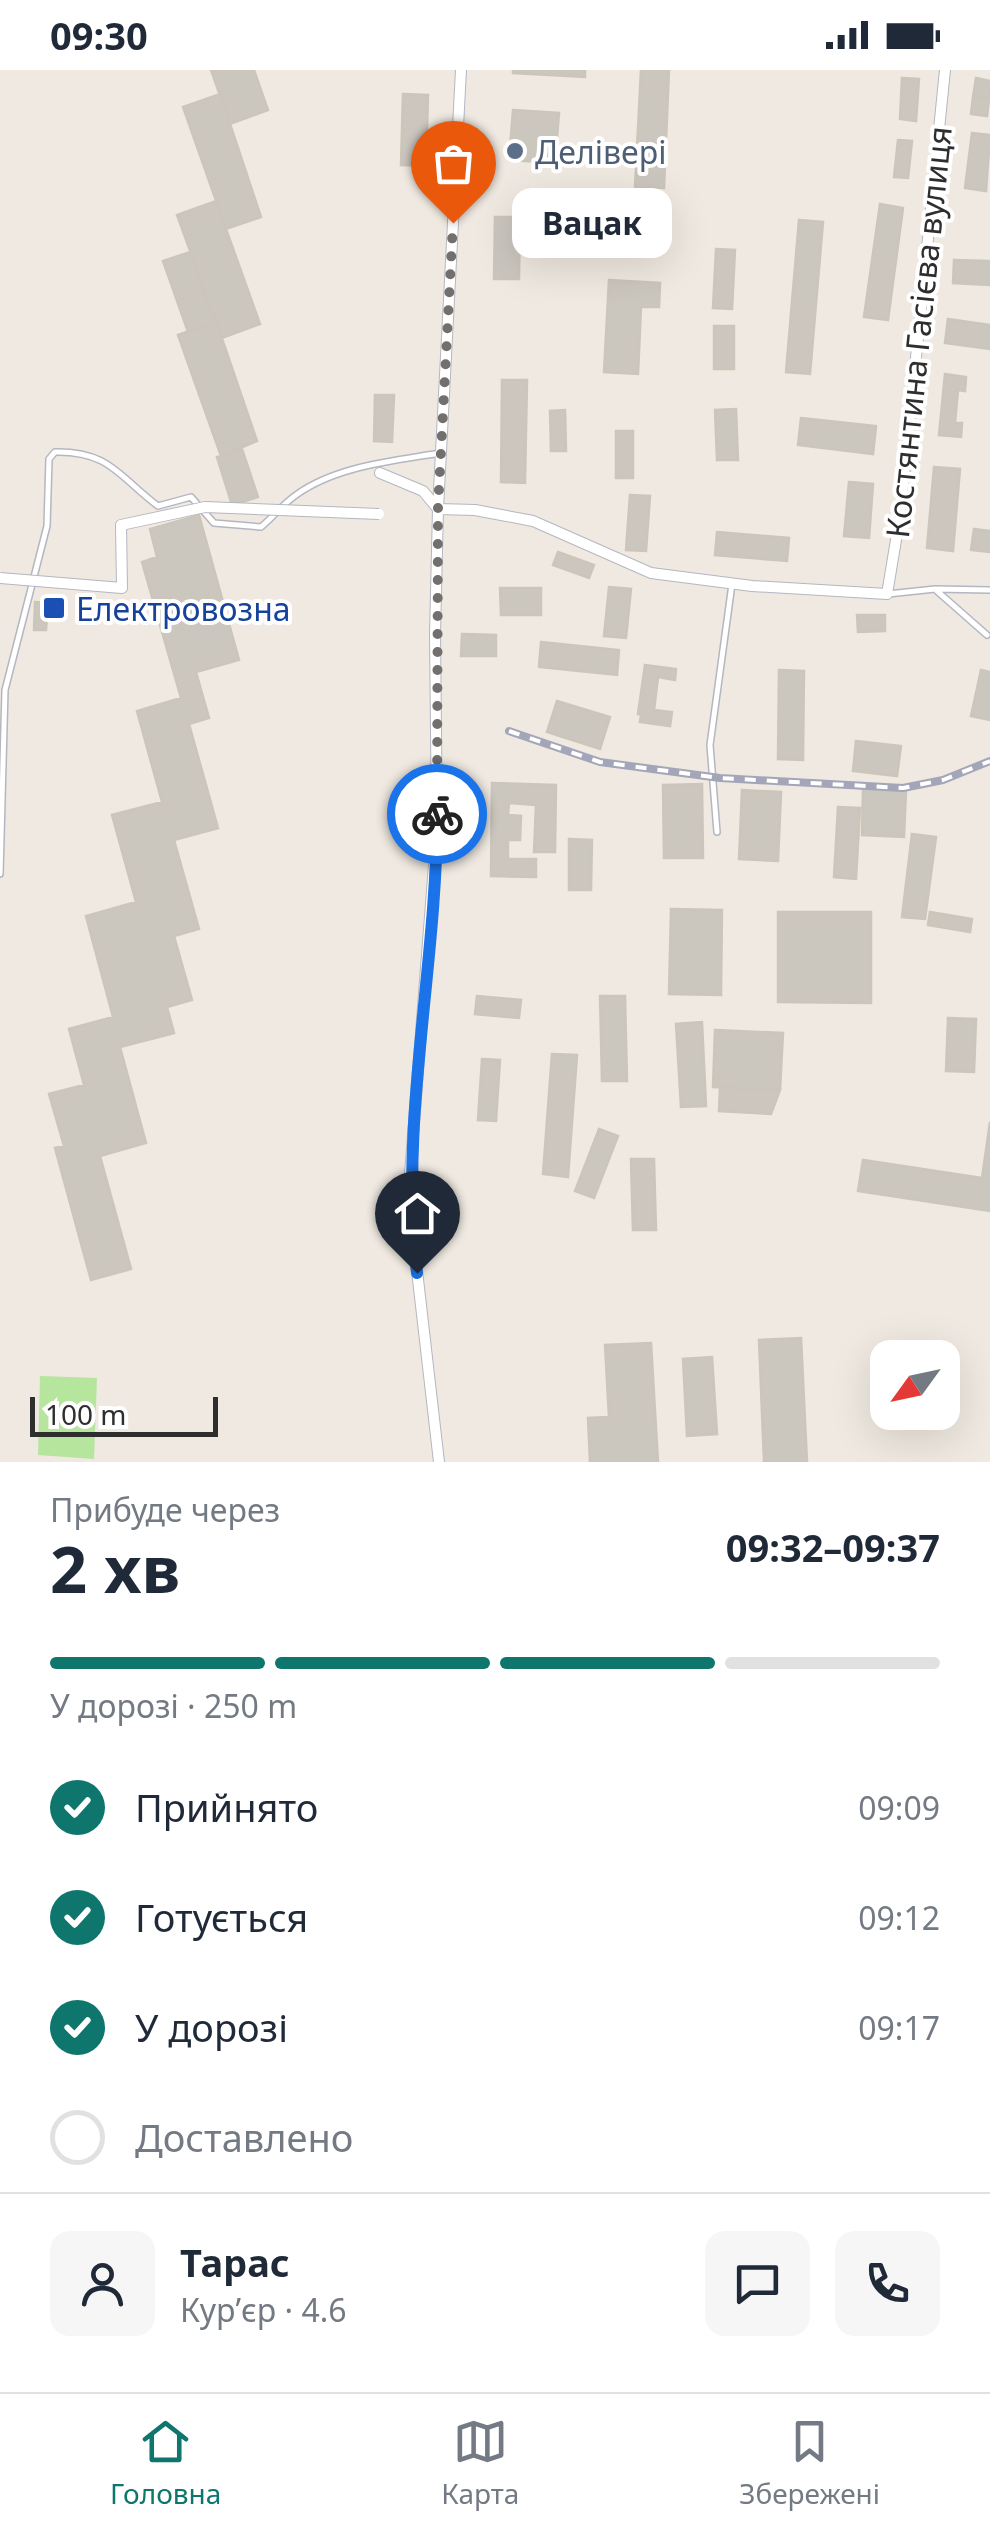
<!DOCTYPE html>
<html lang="uk">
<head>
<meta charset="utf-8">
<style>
	:root { --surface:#fff; --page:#f6f6f7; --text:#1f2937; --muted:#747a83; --line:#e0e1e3; --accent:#0f766e }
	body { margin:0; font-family:"Noto Sans",sans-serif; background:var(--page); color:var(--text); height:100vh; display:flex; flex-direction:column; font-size:38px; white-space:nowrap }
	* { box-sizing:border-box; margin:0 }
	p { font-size:32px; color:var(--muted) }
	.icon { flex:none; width:55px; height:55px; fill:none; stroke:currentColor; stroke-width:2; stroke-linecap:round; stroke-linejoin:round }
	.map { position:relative; height:1392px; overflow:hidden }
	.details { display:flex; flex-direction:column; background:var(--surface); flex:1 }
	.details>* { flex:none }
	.needle { width:65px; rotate:237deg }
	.buttons { position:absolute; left:870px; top:1270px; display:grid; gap:20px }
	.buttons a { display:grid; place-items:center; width:90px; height:90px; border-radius:20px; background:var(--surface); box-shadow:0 10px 40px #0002; font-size:50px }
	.scale { position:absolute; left:30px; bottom:25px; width:188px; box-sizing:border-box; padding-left:10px; border:5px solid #2e2e2e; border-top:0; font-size:28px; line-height:35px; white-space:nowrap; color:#2e2e2e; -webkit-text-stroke:8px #fff; paint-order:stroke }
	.pin { position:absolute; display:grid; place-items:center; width:85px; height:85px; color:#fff; margin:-102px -42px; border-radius:50% 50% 50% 0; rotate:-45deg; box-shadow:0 0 10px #0007 }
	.pin .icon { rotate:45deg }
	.courier { position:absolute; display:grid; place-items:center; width:100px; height:100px; margin:-50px; border:8px solid #1a73e8; border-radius:50%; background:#fff; color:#222; box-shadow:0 2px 12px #0007 }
	.bubble { position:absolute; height:70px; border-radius:20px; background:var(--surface); box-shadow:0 10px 40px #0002; font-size:32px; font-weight:700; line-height:70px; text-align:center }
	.headline em { font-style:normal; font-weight:700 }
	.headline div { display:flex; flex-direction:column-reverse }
	.headline { display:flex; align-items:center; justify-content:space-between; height:170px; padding:0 50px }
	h1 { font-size:65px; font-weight:700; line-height:75px }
	.bar { display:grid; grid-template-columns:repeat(4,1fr); gap:15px 10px; align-content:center; height:120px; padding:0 50px }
	.bar i { height:12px; border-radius:8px; background:var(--line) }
	.bar .current { background:var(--accent) }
	.bar p { grid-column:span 4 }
	.line { display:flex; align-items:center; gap:25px; padding:0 50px; border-top:2px solid var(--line) }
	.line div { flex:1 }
	.round { display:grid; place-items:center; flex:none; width:105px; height:105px; border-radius:20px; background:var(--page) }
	ol { padding:0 50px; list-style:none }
	li { display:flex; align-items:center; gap:30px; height:110px }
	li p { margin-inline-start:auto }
	li .icon { padding:10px; border-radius:50%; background:var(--accent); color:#fff; stroke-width:4 }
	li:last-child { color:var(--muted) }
	li i { width:55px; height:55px; border:5px solid var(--line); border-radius:50% }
	.status { display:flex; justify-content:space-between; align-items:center; height:70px; padding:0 50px; background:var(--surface); direction:ltr }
	.status svg { height:28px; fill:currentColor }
	.menu { display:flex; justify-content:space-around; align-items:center; height:140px; border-top:2px solid var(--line); background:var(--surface); font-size:28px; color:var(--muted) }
	.menu a { display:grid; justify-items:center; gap:5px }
	.menu .current { color:var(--accent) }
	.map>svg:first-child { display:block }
</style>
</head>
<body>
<div class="status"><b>09:30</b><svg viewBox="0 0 49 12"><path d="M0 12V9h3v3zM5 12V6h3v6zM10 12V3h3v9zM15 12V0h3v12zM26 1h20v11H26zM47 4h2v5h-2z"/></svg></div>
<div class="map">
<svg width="990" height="1392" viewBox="0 0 990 1392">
	<rect width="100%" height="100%" fill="#efe9e1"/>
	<path fill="#b6e59e" d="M40,1306L97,1308L94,1389L38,1385Z"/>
	<path fill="#cbc7bf" stroke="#cbc5ba" stroke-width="2.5" d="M211,0H254L268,40L230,54Z
		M513,0H585V7L513,3Z
		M641,0H669L664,118L635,117Z
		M902,8L919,9L916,51L900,49Z
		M976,8L990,11L989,29L973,27Z
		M220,24L261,147L226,159L183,37Z
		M403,24L428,25L426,96L401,95Z
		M973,27L989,29L987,46L971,44Z
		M513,40L559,43L555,93L509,90Z
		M972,63L990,65L986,121L965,118Z
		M898,70L912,71L908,108L894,107Z
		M216,131L260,254L222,268L177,145Z
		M880,134L903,138L888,250L864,247Z
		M495,147H520L519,209H494Z
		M799,150L823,152L810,304L786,302Z
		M716,179L735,180L732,239L713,238Z
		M190,182L215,252L188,262L163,191Z
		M954,190L990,191V215L953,213Z
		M609,210L660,213L659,237H641L638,304L604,302Z
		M948,249L990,255V279L945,273Z
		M216,251L257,371L221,386L178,265Z
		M714,256H734V299H714Z
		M945,304L966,307L965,321L958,320L955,353H962L961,367L939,365Z
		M502,310H527L525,413L501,412Z
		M375,325H394L392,372L374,371Z
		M736,339L738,390H717L715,340Z
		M565,340L566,381H551L550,341Z
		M801,348L876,356L873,384L798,375Z
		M616,361H633V408H616Z
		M242,379L258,427L232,435L217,387Z
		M934,397L960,399L953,481L927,478Z
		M849,412L873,414L869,468L844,466Z
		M630,425L650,426L646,481L626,480Z
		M199,445L239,590L196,602L209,648L189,654L218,758L174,770L199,859L174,866L192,930L167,937L174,963L120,977L146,1073L100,1086L131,1199L91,1210L55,1078L64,1076L49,1024L84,1015L69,959L113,947L86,846L136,832L112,745L162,732L137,641L181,628L142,492L157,487L150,459Z
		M974,459L990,461V482L971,480Z
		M717,462L789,468L787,491L715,485Z
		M558,482L594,495L589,508L553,495Z
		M609,517L631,519L626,568L604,566Z
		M500,518H541V545H501Z
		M35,532L48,533L46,560H34Z
		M857,545H885V561L858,562Z
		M462,564L496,565V586H461Z
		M541,572L619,580L617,605L539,597Z
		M645,595L676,599L675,610L658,607L654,640L672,642L670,656L640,652L641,645L638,644Z
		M779,600L804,601L803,690L778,689Z
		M981,600L990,602V650L971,646Z
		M557,631L610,647L600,679L547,662Z
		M856,671L901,676L897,706L853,701Z
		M492,713L556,715L555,782H534L536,735L509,733L508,745L521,746L520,770H508V789H536V807L491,806Z
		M702,714L703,788H664L663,715Z
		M863,719L906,721L904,767L862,765Z
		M742,720L781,722L778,791L739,789Z
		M838,737L860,738L856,809L834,807Z
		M912,764L936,767L925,849L902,847Z
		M569,769L592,770L591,820H569Z
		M671,839L722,840L721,925L669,924Z
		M778,842H871V933L778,932Z
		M930,842L972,849L970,862L928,855Z
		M477,926L521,930L519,948L475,944Z
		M600,926H625L627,1011H602Z
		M948,948L976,949L974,1002L946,1001Z
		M702,952L706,1036L681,1037L676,954Z
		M715,960L783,963L780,1020L713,1017Z
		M552,984L577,985L568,1107L543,1104Z
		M482,989L500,990L496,1051L478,1050Z
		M720,1017L780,1020L771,1044L719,1041Z
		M990,1052V1141L858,1121L863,1090L982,1108Z
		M599,1059L618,1066L594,1128L575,1121Z
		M631,1089H654L656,1160H633Z
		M801,1268L807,1392H764L759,1270Z
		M651,1273L658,1392H590L588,1348L609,1347L605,1275Z
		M712,1287L717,1364L687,1366L683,1289Z"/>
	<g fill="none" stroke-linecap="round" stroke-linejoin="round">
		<g stroke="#b4b7c1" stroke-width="8">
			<path id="lane" d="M937,521L987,565
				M888,524L935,519L990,520
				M717,762L710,675L732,514
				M0,804L5,620L47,456L49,389L55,382C110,381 119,407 158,436L191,427L214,453L261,457C273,447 283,434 296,425C336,396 393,391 440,383"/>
		</g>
		<g stroke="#b4b7c1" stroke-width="12">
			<path id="street" d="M380,403L423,421L438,439L475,440L533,451L651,503L752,516L887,524L900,446L945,0
				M439,1392L413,1166L410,1104L437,756L435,564L438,439L461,0"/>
		</g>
		<use href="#lane" stroke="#fff" stroke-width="5"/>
		<use href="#street" stroke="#fff" stroke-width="10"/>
		<g stroke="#a3a6b8" stroke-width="8">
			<path id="rail" d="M509,661L600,692L720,708L903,718L943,710L990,691"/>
		</g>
		<use href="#rail" stroke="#fff" stroke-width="4" stroke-dasharray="11" stroke-linecap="butt"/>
		<g stroke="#b4b7c1" stroke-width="12" stroke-linecap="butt">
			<path id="street-bridge" d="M0,508L122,518L121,455L205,437L379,444"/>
		</g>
		<use href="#street-bridge" stroke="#fff" stroke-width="10"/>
	</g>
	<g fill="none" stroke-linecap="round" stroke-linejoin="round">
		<path stroke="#726f6d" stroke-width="10" stroke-dasharray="0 18" d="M437,744L438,438L453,153"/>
		<path stroke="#1a73e8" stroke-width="12" d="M417,1203C399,1049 437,898 437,744"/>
	</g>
	<circle fill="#5c6f8a" stroke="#fff" stroke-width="4" cx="515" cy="81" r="10"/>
	<rect fill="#1a4fb4" stroke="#fff" stroke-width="4" x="42" y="526" width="24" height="24" rx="5"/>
	<g text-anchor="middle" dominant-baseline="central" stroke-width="8" stroke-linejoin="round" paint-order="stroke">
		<g font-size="32" fill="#4e5e75" stroke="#fff" text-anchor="start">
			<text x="535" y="81">Делівері</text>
		</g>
		<g font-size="32" fill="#2e2e2e" stroke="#fff">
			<text transform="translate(918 262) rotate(-84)">Костянтина Гасієва вулиця</text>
		</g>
		<g font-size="32" fill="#164399" stroke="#fff" text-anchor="start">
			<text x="76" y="538">Електровозна</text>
		</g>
	</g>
</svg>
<div class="buttons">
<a><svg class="needle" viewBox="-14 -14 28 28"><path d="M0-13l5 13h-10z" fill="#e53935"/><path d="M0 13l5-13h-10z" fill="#747a83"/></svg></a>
</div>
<div class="scale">100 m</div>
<div class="pin" style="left:453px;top:153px;background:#ea580c"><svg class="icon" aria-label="bag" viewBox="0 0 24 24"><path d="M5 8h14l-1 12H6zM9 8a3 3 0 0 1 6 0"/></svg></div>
<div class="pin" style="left:417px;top:1203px;background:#1f2937"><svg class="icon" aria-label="home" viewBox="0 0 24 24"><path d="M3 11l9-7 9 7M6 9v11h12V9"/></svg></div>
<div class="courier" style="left:437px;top:744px"><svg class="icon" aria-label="bike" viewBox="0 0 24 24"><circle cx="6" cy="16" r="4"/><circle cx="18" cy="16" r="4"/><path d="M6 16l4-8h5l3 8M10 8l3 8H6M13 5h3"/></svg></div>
<div class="bubble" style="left:512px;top:118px;width:160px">Вацак</div>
</div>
<section class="details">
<div class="headline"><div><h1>2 хв</h1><p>Прибуде через</p></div><em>09:32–09:37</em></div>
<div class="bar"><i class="current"></i><i class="current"></i><i class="current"></i><i></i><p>У дорозі · 250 m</p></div>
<ol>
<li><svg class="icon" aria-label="check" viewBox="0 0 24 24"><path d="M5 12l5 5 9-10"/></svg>Прийнято<p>09:09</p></li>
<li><svg class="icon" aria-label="check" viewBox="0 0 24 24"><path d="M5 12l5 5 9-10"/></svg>Готується<p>09:12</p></li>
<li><svg class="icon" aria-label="check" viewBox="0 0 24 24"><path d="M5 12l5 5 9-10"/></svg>У дорозі<p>09:17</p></li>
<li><i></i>Доставлено</li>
</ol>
<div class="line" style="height:180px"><a class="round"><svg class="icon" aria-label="person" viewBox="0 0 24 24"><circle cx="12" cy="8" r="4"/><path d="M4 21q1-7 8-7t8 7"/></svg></a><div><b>Тарас</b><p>Кур’єр · 4.6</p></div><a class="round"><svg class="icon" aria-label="chat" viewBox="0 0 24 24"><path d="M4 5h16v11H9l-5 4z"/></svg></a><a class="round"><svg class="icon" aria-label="phone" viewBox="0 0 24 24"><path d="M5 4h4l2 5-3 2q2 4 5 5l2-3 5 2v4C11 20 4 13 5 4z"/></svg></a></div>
</section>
<nav class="menu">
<a class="current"><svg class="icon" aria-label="home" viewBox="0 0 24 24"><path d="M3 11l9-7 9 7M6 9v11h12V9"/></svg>Головна</a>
<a><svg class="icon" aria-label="map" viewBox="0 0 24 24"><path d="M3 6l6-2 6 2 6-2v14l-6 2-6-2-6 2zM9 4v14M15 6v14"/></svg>Карта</a>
<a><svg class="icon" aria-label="saved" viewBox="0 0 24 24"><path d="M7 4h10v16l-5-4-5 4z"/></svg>Збережені</a>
</nav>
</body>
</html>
